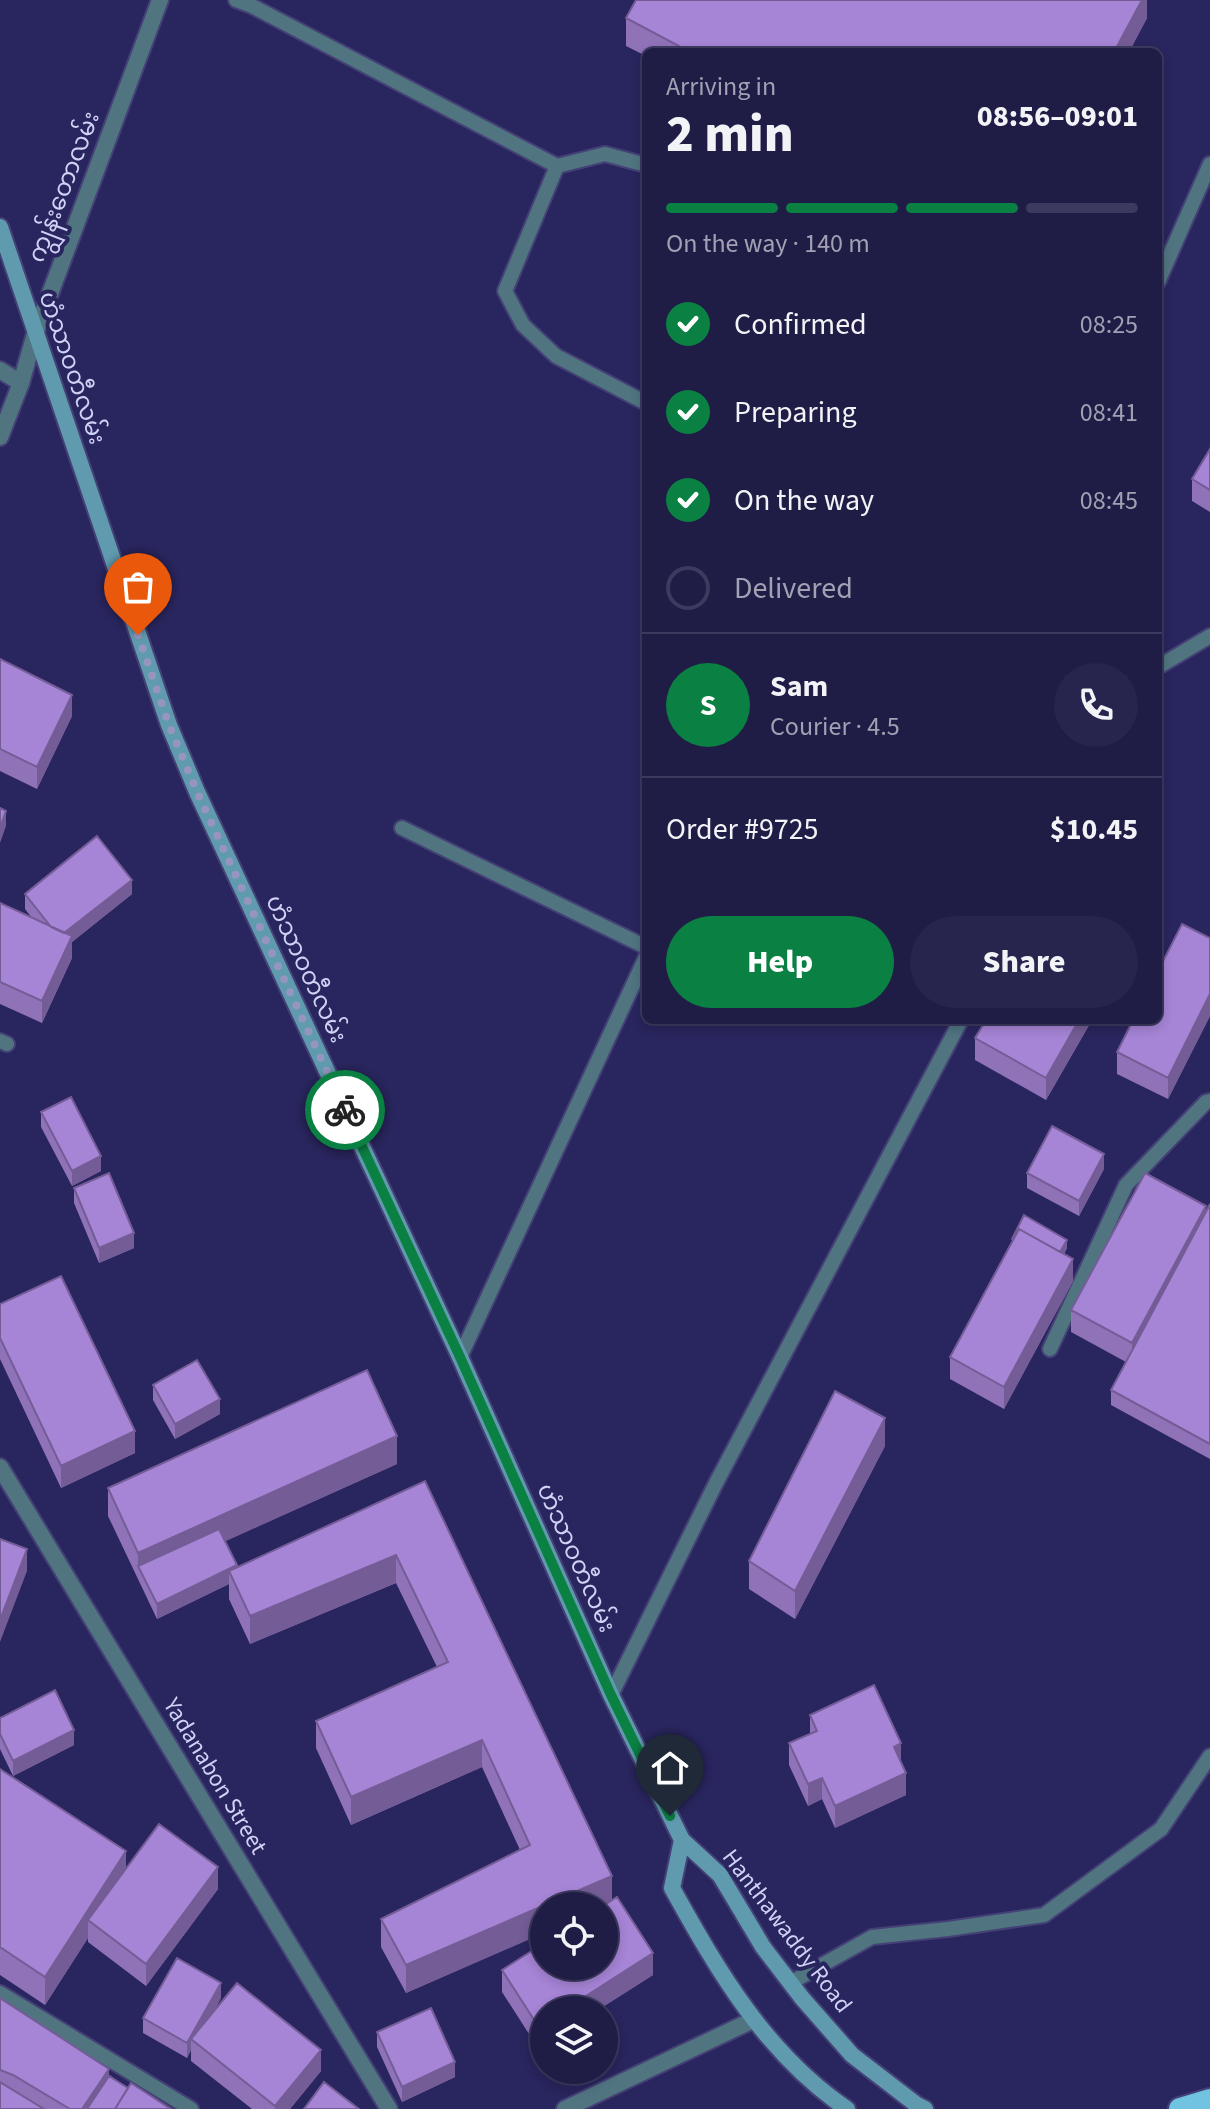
<!DOCTYPE html>
<html lang="en">
<head>
<meta charset="utf-8">
<style>
	:root { --surface:#1f1c46; --page:#27254d; --text:#f1f3f6; --muted:#a1a1b3; --line:#3c3a5f; --accent:#0b8043 }
	body { margin:0; font-family:"Source Sans 3","Noto Sans Myanmar",sans-serif; background:var(--page); color:var(--text); height:100vh; display:flex; flex-direction:column; font-size:30px; white-space:nowrap }
	* { box-sizing:border-box; margin:0 }
	p { font-size:26px; color:var(--muted) }
	.icon { flex:none; width:44px; height:44px; fill:none; stroke:currentColor; stroke-width:2; stroke-linecap:round; stroke-linejoin:round }
	.map { position:relative; flex:1; overflow:hidden }
	.sheet { position:absolute; left:642px; top:48px; width:520px; height:976px; display:flex; flex-direction:column; background:var(--surface); border-radius:12px; box-shadow:0 4px 12px #0003,0 0 0 2px var(--line) }
	.sheet>* { flex:none }
	.buttons { position:absolute; left:530px; top:1892px; display:grid; gap:16px }
	.buttons a { display:grid; place-items:center; width:88px; height:88px; border-radius:50%; background:var(--surface); box-shadow:0 4px 12px #0003,0 0 0 2px var(--line); font-size:40px }
	.pin { position:absolute; display:grid; place-items:center; width:68px; height:68px; color:#fff; margin:-82px -34px; border-radius:50% 50% 50% 0; rotate:-45deg; box-shadow:0 0 8px #0007 }
	.pin .icon { rotate:45deg }
	.courier { position:absolute; display:grid; place-items:center; width:80px; height:80px; margin:-40px; border:6px solid #0b8043; border-radius:50%; background:#fff; color:#222; box-shadow:0 2px 10px #0007 }
	.headline em { font-style:normal; font-weight:800 }
	.headline div { display:flex; flex-direction:column-reverse }
	.headline { display:flex; align-items:center; justify-content:space-between; height:136px; padding:0 24px }
	h1 { font-size:52px; font-weight:800; line-height:60px }
	.bar { display:grid; grid-template-columns:repeat(4,1fr); gap:12px 8px; align-content:center; height:96px; padding:0 24px }
	.bar i { height:10px; border-radius:6px; background:var(--line) }
	.bar .selected { background:var(--accent) }
	.bar p { grid-column:span 4 }
	.line { display:flex; align-items:center; gap:20px; padding:0 24px; border-top:2px solid var(--line) }
	.line div { flex:1 }
	.round { display:grid; place-items:center; flex:none; width:84px; height:84px; border-radius:42px; background:var(--page) }
	ol { padding:0 24px; list-style:none }
	li { display:flex; align-items:center; gap:24px; height:88px }
	li p { margin-inline-start:auto }
	li .icon { padding:8px; border-radius:50%; background:var(--accent); color:#fff; stroke-width:4 }
	li:last-child { color:var(--muted) }
	li i { width:44px; height:44px; border:4px solid var(--line); border-radius:50% }
	.button { display:flex; gap:16px; margin-top:auto; padding:16px 24px }
	.button a { flex:1; height:92px; border-radius:48px; background:var(--accent); color:#fff; font-size:32px; font-weight:800; line-height:92px; text-align:center }
	.button a+a { background:var(--page); color:var(--text) }
	.map>svg:first-child { display:block }
</style>
</head>
<body>
<div class="map">
<svg width="1210" height="2109" viewBox="0 0 1210 2109">
	<rect width="100%" height="100%" fill="#29255e"/>
	<g fill="none" stroke-linecap="round" stroke-linejoin="round">
		<g stroke="#444176" stroke-width="18">
			<path id="service" d="M236,0L252,6L557,166L605,154L646,165
				M557,166L505,291L523,325L556,356L646,403
				M1158,282L1210,164
				M1158,667L1210,636
				M402,828L646,947
				M0,1041L7,1044
				M1050,1349L1126,1185L1206,1102L1210,1101
				M460,1357L646,957
				M611,1695L716,1483L961,1020
				M790,1983L872,1937L948,1929L1044,1915L1161,1829L1210,1756
				M0,1993L191,2109"/>
		</g>
		<g stroke="#444176" stroke-width="20">
			<path id="minor" d="M0,370L21,383
				M0,1467L389,2109
				M565,2109L753,2020"/>
		</g>
		<g stroke="#444176" stroke-width="20">
			<path id="tertiary" d="M0,437L21,383L35,334L160,0"/>
		</g>
		<g stroke="#444176" stroke-width="20">
			<path id="secondary" d="M0,227L169,725L197,792L460,1357L611,1695L682,1840L720,1875L763,1947L802,1998L852,2055L917,2105L925,2109
				M682,1840L672,1888C718,1971 766,2054 847,2109"/>
		</g>
		<g stroke="#444176" stroke-width="26">
			<path id="trunk" d="M1180,2109L1210,2100"/>
		</g>
		<use href="#service" stroke="#507480" stroke-width="14"/>
		<use href="#minor" stroke="#507480" stroke-width="16"/>
		<use href="#tertiary" stroke="#507480" stroke-width="16"/>
		<use href="#secondary" stroke="#609aae" stroke-width="16"/>
		<use href="#trunk" stroke="#70c4e2" stroke-width="22"/>
	</g>
	<path fill="#8f72b8" d="M1147,0V18L1129,52H646V56L626,46V18Z
		M1210,449V512L1192,501V479Z
		M0,659L72,716L37,789L0,771Z
		M25,894H132L72,942V958L42,1023L0,1004V903L32,918L25,909Z
		M1210,938V1016L1168,1099L1117,1074V1052Z
		M986,1020H1092L1046,1100L975,1060V1038Z
		M41,1112L101,1171L72,1186L41,1127Z
		M1104,1169L1079,1216L1027,1188V1173Z
		M74,1188L134,1248L99,1263L74,1203Z
		M1210,1204V1459L1111,1405V1390L1126,1362L1071,1332V1310L1206,1212Z
		M1012,1239L1067,1248L1064,1254L1073,1281L1004,1409L950,1379V1357L1012,1243Z
		M0,1304L135,1453L61,1488L0,1359Z
		M153,1385L220,1414L175,1439L153,1400Z
		M885,1446L795,1619L749,1589V1561Z
		M397,1464L225,1541L237,1567L425,1481L612,1900L653,1975L538,2048L502,1992V1970L604,1906L406,1993L381,1947V1919L520,1850L482,1767L351,1825L316,1748V1721L437,1667L396,1583L250,1644L229,1599V1584L157,1619L108,1516V1488Z
		M810,1715L901,1763L906,1795L835,1828L822,1799L808,1806L789,1765V1743L810,1734Z
		M0,1718L74,1745L13,1776L0,1749Z
		M0,1769L126,1869L218,1889L146,1986L88,1942V1938L45,2005L0,1975Z
		M0,1998L128,2088L171,2109H0Z
		M221,1998L214,2011L321,2071L290,2109H252L191,2061V2050L187,2058L143,2033V2018Z
		M377,2032L455,2077L402,2102L377,2047Z"/>
	<path fill="#745c96" d="M1142,0H1147V18L1129,52H1114Z
		M72,695V716L37,789V767Z
		M6,811V826L0,843V828Z
		M132,880V894L72,942V958L42,1023V1001L59,937Z
		M1210,994V1016L1168,1099V1078Z
		M1079,1020H1092L1046,1100V1078Z
		M1104,1154V1169L1079,1216V1201Z
		M101,1156V1171L72,1186V1171Z
		M1206,1206V1228L1132,1365V1343Z
		M134,1233V1248L99,1263V1248Z
		M1067,1240V1248L1054,1270V1263Z
		M1073,1259V1281L1004,1409V1387Z
		M220,1399V1414L175,1439V1424Z
		M885,1418V1446L795,1619V1591Z
		M135,1431V1453L61,1488V1466Z
		M397,1436V1464L144,1578L138,1566V1553Z
		M27,1549V1571L0,1642V1620Z
		M396,1555V1583L250,1644V1616Z
		M237,1565V1580L229,1571V1584L157,1619V1604Z
		M74,1730V1745L13,1776V1761Z
		M482,1740V1767L351,1825V1797Z
		M901,1743V1765L894,1747Z
		M906,1773V1795L835,1828V1806Z
		M822,1778V1799L808,1806V1784Z
		M126,1851V1879L88,1920V1938L45,2005V1977Z
		M218,1867V1889L146,1986V1964Z
		M612,1876V1904L604,1906H544V1933L406,1993V1965Z
		M653,1953V1975L598,2010H564Z
		M221,1983V1998L196,2042L191,2039V2050L187,2058V2043Z
		M544,2023V2044L538,2048V2026Z
		M321,2050V2071L290,2109H275V2106Z
		M455,2062V2077L402,2102V2087Z
		M109,2069V2084L92,2109H82Z"/>
	<path fill="#a684d6" stroke="#745c96" stroke-width="2" d="M636,0H1142L1114,52H690L626,18Z
		M1210,449V490L1192,479Z
		M0,659L72,695L37,767L0,749Z
		M0,808L6,811L0,828Z
		M97,836L132,880L64,933L51,927L25,894Z
		M0,903L72,936L42,1001L0,982Z
		M1182,924L1210,938V994L1168,1078L1117,1052L1133,1020H1158V971Z
		M986,1020H1079L1046,1078L975,1038Z
		M71,1097L101,1156L72,1171L41,1112Z
		M1052,1126L1104,1154L1079,1201L1027,1173Z
		M109,1173L134,1233L99,1248L74,1188Z
		M1145,1173L1206,1206L1132,1343L1071,1310Z
		M1210,1204V1444L1111,1390Z
		M1024,1215L1067,1240L1060,1252L1019,1229L1013,1240L1012,1239Z
		M1019,1229L1073,1259L1004,1387L950,1357Z
		M61,1276L135,1431L61,1466L0,1338V1304Z
		M197,1360L220,1399L175,1424L153,1385Z
		M367,1370L397,1436L138,1553L108,1488Z
		M835,1391L885,1418L795,1591L749,1561Z
		M425,1481L612,1876L406,1965L381,1919L530,1845L482,1740L351,1797L316,1721L448,1662L396,1555L250,1616L229,1571Z
		M219,1529L237,1565L157,1604L138,1566Z
		M0,1539L27,1549L0,1620Z
		M874,1685L901,1743L894,1747L906,1773L835,1806L822,1778L808,1784L789,1743L817,1731L810,1715Z
		M55,1690L74,1730L13,1761L0,1734V1718Z
		M0,1769L126,1851L45,1977L0,1947Z
		M159,1824L218,1867L146,1964L88,1920Z
		M617,1897L653,1953L564,2010H544V2023L538,2026L502,1970L544,1943V1966H604V1906H603Z
		M177,1958L221,1983L187,2043L143,2018Z
		M237,1983L321,2050L275,2106L191,2039Z
		M0,1998L109,2069L82,2109H70L13,2075L0,2070Z
		M431,2008L455,2062L402,2087L377,2032Z
		M109,2076L128,2088L115,2109H87Z
		M0,2082L44,2109H0Z
		M324,2082L359,2109H304Z
		M131,2083L171,2109H115Z"/>
	<g fill="none" stroke-linecap="round" stroke-linejoin="round">
		<path stroke="#9595c0" stroke-width="8" stroke-dasharray="0 14.4" d="M138,635L169,725L197,792L345,1110"/>
		<path stroke="#0b8043" stroke-width="10" d="M345,1110L460,1357L611,1695L670,1816"/>
	</g>
	<g text-anchor="middle" dominant-baseline="central" stroke-width="8" stroke-linejoin="round" paint-order="stroke">
		<g font-size="24" fill="#cfd1f5" stroke="#29255e">
			<text transform="translate(64 187) rotate(-69)">ကျွန်းတောလမ်း</text>
			<text transform="translate(72 368) rotate(71)">ဟံသာဝတီလမ်း</text>
			<text transform="translate(306 969) rotate(65)">ဟံသာဝတီလမ်း</text>
			<text transform="translate(576 1558) rotate(66)">ဟံသာဝတီလမ်း</text>
			<text transform="translate(215 1776) rotate(59)">Yadanabon Street</text>
			<text transform="translate(787 1931) rotate(53)">Hanthawaddy Road</text>
		</g>
	</g>
</svg>
<div class="buttons">
<a><svg class="icon" aria-label="locate" viewBox="0 0 24 24"><circle cx="12" cy="12" r="6"/><path d="M12 2v4M12 18v4M2 12h4M18 12h4"/></svg></a>
<a><svg class="icon" aria-label="layers" viewBox="0 0 24 24"><path d="M12 4l9 5-9 5-9-5zM3 14l9 5 9-5"/></svg></a>
</div>
<div class="pin" style="left:138px;top:635px;background:#ea580c"><svg class="icon" aria-label="bag" viewBox="0 0 24 24"><path d="M5 8h14l-1 12H6zM9 8a3 3 0 0 1 6 0"/></svg></div>
<div class="pin" style="left:670px;top:1816px;background:#1f2937"><svg class="icon" aria-label="home" viewBox="0 0 24 24"><path d="M3 11l9-7 9 7M6 9v11h12V9"/></svg></div>
<div class="courier" style="left:345px;top:1110px"><svg class="icon" aria-label="bike" viewBox="0 0 24 24"><circle cx="6" cy="16" r="4"/><circle cx="18" cy="16" r="4"/><path d="M6 16l4-8h5l3 8M10 8l3 8H6M13 5h3"/></svg></div>
<section class="sheet">
<div class="headline"><div><h1>2 min</h1><p>Arriving in</p></div><em>08:56–09:01</em></div>
<div class="bar"><i class="selected"></i><i class="selected"></i><i class="selected"></i><i></i><p>On the way · 140 m</p></div>
<ol>
<li><svg class="icon" aria-label="check" viewBox="0 0 24 24"><path d="M5 12l5 5 9-10"/></svg>Confirmed<p>08:25</p></li>
<li><svg class="icon" aria-label="check" viewBox="0 0 24 24"><path d="M5 12l5 5 9-10"/></svg>Preparing<p>08:41</p></li>
<li><svg class="icon" aria-label="check" viewBox="0 0 24 24"><path d="M5 12l5 5 9-10"/></svg>On the way<p>08:45</p></li>
<li><i></i>Delivered</li>
</ol>
<div class="line" style="height:144px"><b class="round" style="background:var(--accent);color:#fff">S</b><div><b>Sam</b><p>Courier · 4.5</p></div><a class="round"><svg class="icon" aria-label="phone" viewBox="0 0 24 24"><path d="M5 4h4l2 5-3 2q2 4 5 5l2-3 5 2v4C11 20 4 13 5 4z"/></svg></a></div>
<div class="line" style="height:104px"><div>Order #9725</div><b>$10.45</b></div>
<div class="button"><a>Help</a><a>Share</a></div>
</section>
</div>
</body>
</html>
